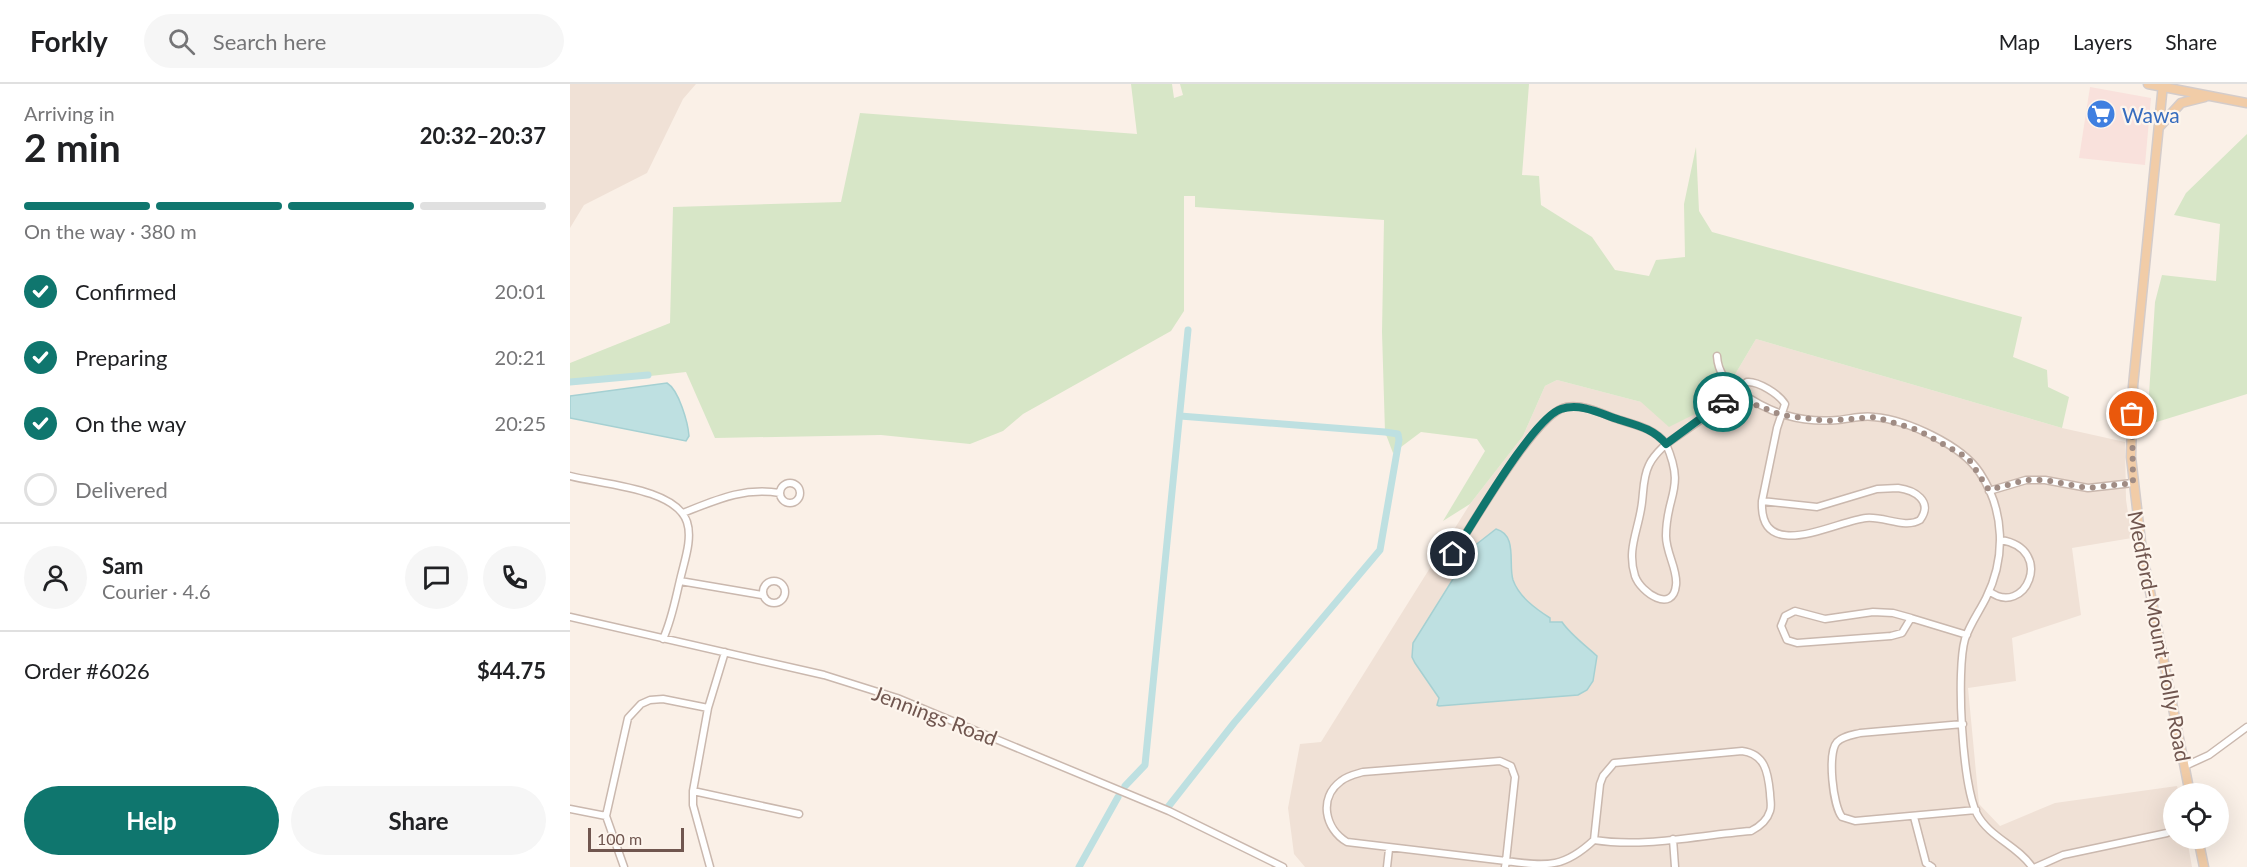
<!DOCTYPE html>
<html lang="en">
<head>
<meta charset="utf-8">
<style>
	:root { --surface:#fff; --page:#f6f6f6; --text:#202124; --muted:#757577; --line:#e0e0e0; --accent:#0f766e }
	body { margin:0; font-family:Lato,sans-serif; background:var(--page); color:var(--text); height:100vh; display:flex; flex-direction:column; font-size:22px; white-space:nowrap }
	* { box-sizing:border-box; margin:0 }
	p { font-size:20px; color:var(--muted) }
	.icon { flex:none; width:33px; height:33px; fill:none; stroke:currentColor; stroke-width:2; stroke-linecap:round; stroke-linejoin:round }
	.map { position:relative; flex:1; overflow:hidden }
	.drawer { display:flex; flex-direction:column; background:var(--surface); width:570px }
	.drawer>* { flex:none }
	.buttons { position:absolute; left:1593px; top:699px; display:grid; gap:12px }
	.buttons a { display:grid; place-items:center; width:66px; height:66px; border-radius:50%; background:var(--surface); box-shadow:0 6px 24px #0002; font-size:30px }
	.scale { position:absolute; left:18px; bottom:15px; width:96px; box-sizing:border-box; padding-left:6px; border:3px solid #70564f; border-top:0; font-size:16px; line-height:21px; white-space:nowrap; color:#70564f; -webkit-text-stroke:4px #fdf5ed; paint-order:stroke }
	.pin { position:absolute; display:grid; place-items:center; width:51px; height:51px; color:#fff; margin:-26px; border:3px solid #fff; border-radius:50%; box-shadow:0 2px 6px #0007 }
	.courier { position:absolute; display:grid; place-items:center; width:60px; height:60px; margin:-30px; border:4px solid #0f766e; border-radius:50%; background:#fff; color:#222; box-shadow:0 2px 8px #0007 }
	.headline em { font-style:normal; font-weight:700 }
	.headline div { display:flex; flex-direction:column-reverse }
	.headline { display:flex; align-items:center; justify-content:space-between; height:102px; padding:0 24px }
	h1 { font-size:39px; font-weight:700; line-height:45px }
	.bar { display:grid; grid-template-columns:repeat(4,1fr); gap:9px 6px; align-content:center; height:72px; padding:0 24px }
	.bar i { height:8px; border-radius:4px; background:var(--line) }
	.bar .current { background:var(--accent) }
	.bar p { grid-column:span 4 }
	.line { display:flex; align-items:center; gap:15px; padding:0 24px; border-top:2px solid var(--line) }
	.line div { flex:1 }
	.round { display:grid; place-items:center; flex:none; width:63px; height:63px; border-radius:32px; background:var(--page) }
	ol { padding:0 24px; list-style:none }
	li { display:flex; align-items:center; gap:18px; height:66px }
	li p { margin-inline-start:auto }
	li .icon { padding:6px; border-radius:50%; background:var(--accent); color:#fff; stroke-width:4 }
	li:last-child { color:var(--muted) }
	li i { width:33px; height:33px; border:3px solid var(--line); border-radius:50% }
	.cta { display:flex; gap:12px; margin-top:auto; padding:12px 24px }
	.cta a { flex:1; height:69px; border-radius:36px; background:var(--accent); color:#fff; font-size:24px; font-weight:700; line-height:69px; text-align:center }
	.cta a+a { background:var(--page); color:var(--text) }
	header { display:flex; align-items:center; gap:36px; box-sizing:border-box; height:84px; padding:0 30px; background:var(--surface); border-bottom:2px solid var(--line) }
	header strong { font-size:28px }
	nav { display:flex; gap:33px; margin-inline-start:auto; font-size:21px }
	.search { width:420px; height:54px; background:var(--page); display:flex; align-items:center; gap:15px; box-sizing:border-box; padding:0 21px; border-radius:33px; color:var(--muted); font-size:22px }
	main { display:flex; flex:1; min-height:0 }
	.map>svg:first-child { display:block }
</style>
</head>
<body>
<header>
<strong>Forkly</strong>
<div class="search"><svg class="icon" aria-label="search" viewBox="0 0 24 24"><circle cx="10" cy="10" r="6"/><path d="M15 15l6 6"/></svg>Search here</div>
<nav><a>Map</a><a>Layers</a><a>Share</a></nav>
</header>
<main>
<section class="drawer">
<div class="headline"><div><h1>2 min</h1><p>Arriving in</p></div><em>20:32–20:37</em></div>
<div class="bar"><i class="current"></i><i class="current"></i><i class="current"></i><i></i><p>On the way · 380 m</p></div>
<ol>
<li><svg class="icon" aria-label="check" viewBox="0 0 24 24"><path d="M5 12l5 5 9-10"/></svg>Confirmed<p>20:01</p></li>
<li><svg class="icon" aria-label="check" viewBox="0 0 24 24"><path d="M5 12l5 5 9-10"/></svg>Preparing<p>20:21</p></li>
<li><svg class="icon" aria-label="check" viewBox="0 0 24 24"><path d="M5 12l5 5 9-10"/></svg>On the way<p>20:25</p></li>
<li><i></i>Delivered</li>
</ol>
<div class="line" style="height:108px"><a class="round"><svg class="icon" aria-label="person" viewBox="0 0 24 24"><circle cx="12" cy="8" r="4"/><path d="M4 21q1-7 8-7t8 7"/></svg></a><div><b>Sam</b><p>Courier · 4.6</p></div><a class="round"><svg class="icon" aria-label="chat" viewBox="0 0 24 24"><path d="M4 5h16v11H9l-5 4z"/></svg></a><a class="round"><svg class="icon" aria-label="phone" viewBox="0 0 24 24"><path d="M5 4h4l2 5-3 2q2 4 5 5l2-3 5 2v4C11 20 4 13 5 4z"/></svg></a></div>
<div class="line" style="height:78px"><div>Order #6026</div><b>$44.75</b></div>
<div class="cta"><a>Help</a><a>Share</a></div>
</section>
<div class="map">
<svg width="1677" height="783" viewBox="0 0 1677 783">
	<rect width="100%" height="100%" fill="#faf0e7"/>
	<path fill="#f0e1d6" d="M0,0H126L113,15L77,89L14,121L0,144Z
		M1186,255L1492,344L1555,358L1556,416L1562,454L1502,464L1511,531L1442,554L1446,597L1398,604L1409,720L1430,742L1485,719L1607,702L1609,709L1604,710V754L1617,755L1622,783H735L724,770L718,724L730,660L751,658L900,420L953,352L975,302L987,296L1071,318L1157,304Z"/>
	<path fill="#f9e1dc" d="M1520,3L1581,14L1575,81L1509,74Z"/>
	<path fill="#d7e6c7" d="M561,0H602L604,14L613,11L610,0H959L952,91L969,92L971,121L1022,153L1045,186L1079,192L1086,176L1115,173L1114,120L1126,63L1129,127L1142,148L1452,233L1443,273L1477,286L1478,303L1499,313L1492,344L1186,255L1157,304L1131,327L1099,343L1071,318L987,296L975,302L953,352L900,420L873,437L915,367L907,355L851,348L823,369L815,348L812,248L814,136L625,123V112H614V227L601,247L453,330L433,347L400,360L311,351L145,354L116,288L0,301V279L100,239L103,123L271,118L290,29L567,50Z
		M1677,50V310L1577,341L1585,218L1592,191L1646,197L1650,140L1604,131L1616,109Z"/>
	<path fill="#bee0e1" stroke="#a5d0d2" stroke-width="1.5" d="M97,299C109,306 118,339 119,352L116,357L0,334V312Z
		M926,445C948,451 938,480 943,496C949,513 966,525 980,534V538H992C1000,550 1016,562 1027,572L1023,597L1017,606L1008,611L869,622L867,621L869,614L845,579L842,573L843,559L903,463Z"/>
	<g fill="none" stroke-linecap="round" stroke-linejoin="round">
		<path stroke="#a5d0d2" stroke-width="2" d="M548,713L555,702"/>
		<path stroke="#bee0e1" stroke-width="7" d="M0,298L78,291
			M555,702L575,681L618,246
			M598,723L664,639L810,466L829,356L828,350L815,348L610,332
			M509,783L548,713"/>
		<g stroke="#cab8ae" stroke-width="9">
			<path id="minor" d="M1147,272C1148,289 1157,299 1170,308C1201,330 1230,339 1268,336C1280,335 1292,331 1304,333C1337,336 1392,361 1410,389C1435,427 1436,474 1416,514C1409,528 1400,540 1395,555C1386,586 1392,701 1407,730C1419,753 1448,762 1462,783
				M1096,360C1116,406 1096,410 1096,452C1096,469 1108,486 1106,501C1103,530 1071,509 1065,492C1057,467 1067,449 1071,425C1074,410 1072,395 1079,381C1083,372 1090,366 1096,360Z
				M0,392C30,400 106,404 117,438C122,453 116,472 112,488C106,511 103,533 93,555
				M210 409a10 10 0 1 1 20 0a10 10 0 1 1-20 0Z
				M1328,404C1344,406 1364,417 1350,436C1335,445 1314,432 1296,434C1266,437 1189,481 1192,417L1247,423L1307,405Z
				M1419,407L1456,396H1475L1518,404L1563,399
				M113,429C146,416 173,403 210,409
				M883,470C903,440 966,329 996,323C1012,320 1029,328 1044,334C1064,341 1083,343 1096,360L1142,328L1177,298C1188,297 1209,310 1215,320L1207,344L1192,417
				M193 508a11 11 0 1 1 22 0a11 11 0 1 1-22 0Z
				M110,497L192,511
				M1419,507C1455,535 1486,465 1431,456
				M1225,527L1255,535L1303,528L1323,529L1341,534L1332,549L1321,552L1227,559L1217,556L1211,542L1215,532Z
				M0,533L254,591L327,614L599,727L713,783
				M1341,534L1397,551
				M138,624L155,568
				M1393,640L1290,649C1282,651 1273,652 1267,658C1257,669 1263,722 1272,733L1285,737L1406,726
				M930,677L941,682L945,693L936,777L777,758C755,745 748,714 771,697C777,692 786,690 793,688Z
				M1615,682L1639,671L1677,643
				M123,707L229,730
				M0,725L36,732
				M1344,733L1356,779L1362,783
				M1103,755L1105,783
				M54,783L36,732L58,634L71,620L80,616L93,615L138,624L123,707V721L140,783
				M817,783L819,765
				M935,783L936,777C979,783 995,783 1024,756C1075,764 1129,751 1181,747C1189,743 1197,737 1200,727C1202,722 1200,715 1200,709C1198,688 1195,670 1172,667L1044,679L1033,692L1030,700L1024,756
				M1466,783L1493,771L1597,749"/>
		</g>
		<g stroke="#d4ccca" stroke-width="11">
			<path id="major" d="M1578,0L1677,19
				M1593,0L1563,302L1561,373L1572,467L1620,710
				M1590,42L1611,19L1635,13
				M1628,754L1634,783"/>
		</g>
		<use href="#minor" stroke="#fff" stroke-width="6"/>
		<use href="#major" stroke="#f1cca7" stroke-width="8"/>
	</g>
	<g fill="none" stroke-linecap="round" stroke-linejoin="round">
		<path stroke="#a08c84" stroke-width="6" stroke-dasharray="0 10.8" d="M1153,318L1167,306L1186,321L1212,331L1256,337L1305,333L1348,346L1398,374L1419,406L1456,396H1475L1518,404L1563,399L1562,330"/>
		<path stroke="#0f766e" stroke-width="8" d="M883,470C903,440 963,334 991,325C1009,319 1028,328 1044,334C1064,341 1082,343 1096,360L1153,318"/>
	</g>
	<defs>
		<g id="supermarket-disc" transform="scale(1.5)"><circle r="9.5" fill="#3f7fe0" stroke="#fdf5ed"/><path d="M-6-5.5h2.5l.6 2H6L4.5 2H-2.5L-4.4-4H-6ZM-1.5 3.2a1.3 1.3 0 1 0 .1 0ZM3 3.2a1.3 1.3 0 1 0 .1 0Z" fill="#fff"/></g>
	</defs>
	<g fill-rule="evenodd">
		<use href="#supermarket-disc" x="1531" y="30"/>
	</g>
	<g text-anchor="middle" dominant-baseline="central" stroke-width="4.5" stroke-linejoin="round" paint-order="stroke">
		<g font-size="21" fill="#366cbe" stroke="#fdf5ed" text-anchor="start">
			<text x="1552" y="30">Wawa</text>
		</g>
		<g font-size="21" fill="#70564f" stroke="#fdf5ed">
			<text transform="translate(1590 552) rotate(79)">Medford-Mount Holly Road</text>
			<text transform="translate(365 631) rotate(21)">Jennings Road</text>
		</g>
	</g>
</svg>
<div class="buttons">
<a><svg class="icon" aria-label="locate" viewBox="0 0 24 24"><circle cx="12" cy="12" r="6"/><path d="M12 2v4M12 18v4M2 12h4M18 12h4"/></svg></a>
</div>
<div class="scale">100 m</div>
<div class="pin" style="left:1562px;top:330px;background:#ea580c"><svg class="icon" aria-label="bag" viewBox="0 0 24 24"><path d="M5 8h14l-1 12H6zM9 8a3 3 0 0 1 6 0"/></svg></div>
<div class="pin" style="left:883px;top:470px;background:#1f2937"><svg class="icon" aria-label="home" viewBox="0 0 24 24"><path d="M3 11l9-7 9 7M6 9v11h12V9"/></svg></div>
<div class="courier" style="left:1153px;top:318px"><svg class="icon" aria-label="car" viewBox="0 0 24 24"><path d="M5 17H2v-5l4-1 3-4h7l3 4 3 1v5h-3M9 17h6M6 11h13"/><circle cx="7" cy="17" r="2"/><circle cx="17" cy="17" r="2"/></svg></div>
</div>
</main>
</body>
</html>
